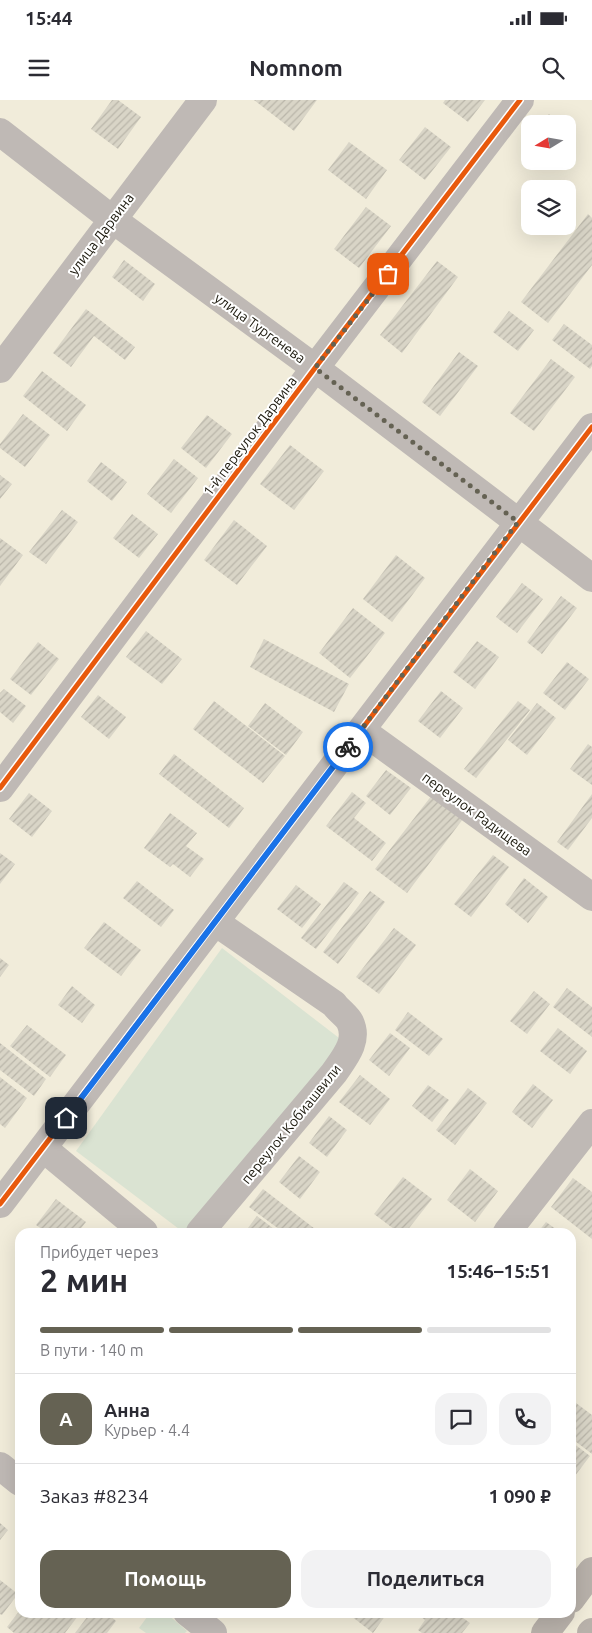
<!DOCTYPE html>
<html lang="ru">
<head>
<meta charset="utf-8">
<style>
	:root { --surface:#fff; --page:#f2f2f3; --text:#2b2b33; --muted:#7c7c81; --line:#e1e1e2; --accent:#656253 }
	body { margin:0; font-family:Ubuntu,sans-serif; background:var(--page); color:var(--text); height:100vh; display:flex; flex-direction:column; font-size:19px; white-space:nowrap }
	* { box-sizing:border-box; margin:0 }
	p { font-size:16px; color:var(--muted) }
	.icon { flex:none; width:28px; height:28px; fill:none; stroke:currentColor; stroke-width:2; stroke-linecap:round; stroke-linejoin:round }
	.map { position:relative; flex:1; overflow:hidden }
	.details { position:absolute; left:15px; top:1128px; width:561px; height:390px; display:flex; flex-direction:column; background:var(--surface); border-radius:15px; box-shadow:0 5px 20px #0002 }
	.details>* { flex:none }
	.needle { width:32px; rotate:259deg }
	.tools { position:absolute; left:521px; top:15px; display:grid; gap:10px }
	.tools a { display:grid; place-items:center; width:55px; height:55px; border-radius:10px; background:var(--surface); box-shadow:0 5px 20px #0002; font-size:25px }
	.pin { position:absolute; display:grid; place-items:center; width:42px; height:42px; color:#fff; margin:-21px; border-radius:10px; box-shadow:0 2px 8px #0006 }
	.courier { position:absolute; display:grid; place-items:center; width:50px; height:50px; margin:-25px; border:4px solid #1a73e8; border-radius:50%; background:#fff; color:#222; box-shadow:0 1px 6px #0007 }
	.head em { font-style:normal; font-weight:600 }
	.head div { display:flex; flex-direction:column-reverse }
	.head { display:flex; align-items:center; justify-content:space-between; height:85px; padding:0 25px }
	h1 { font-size:32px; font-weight:600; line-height:38px }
	.bar { display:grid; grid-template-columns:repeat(4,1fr); gap:8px 5px; align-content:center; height:60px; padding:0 25px }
	.bar i { height:6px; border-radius:4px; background:var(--line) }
	.bar .selected { background:var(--accent) }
	.bar p { grid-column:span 4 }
	.line { display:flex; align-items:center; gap:12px; padding:0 25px; border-top:1px solid var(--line) }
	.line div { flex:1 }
	.round { display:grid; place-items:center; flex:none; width:52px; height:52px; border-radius:15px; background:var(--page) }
	.cta { display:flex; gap:10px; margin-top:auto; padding:10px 25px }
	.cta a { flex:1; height:58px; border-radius:15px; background:var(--accent); color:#fff; font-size:20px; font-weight:600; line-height:58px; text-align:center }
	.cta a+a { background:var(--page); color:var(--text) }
	.status { display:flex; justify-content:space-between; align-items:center; height:35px; padding:0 25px; background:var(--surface); direction:ltr }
	.status svg { height:14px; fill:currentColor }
	header { display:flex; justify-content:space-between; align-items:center; height:65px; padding:0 25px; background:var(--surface); font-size:22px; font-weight:600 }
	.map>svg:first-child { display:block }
</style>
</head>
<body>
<div class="status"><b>15:44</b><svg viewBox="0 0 49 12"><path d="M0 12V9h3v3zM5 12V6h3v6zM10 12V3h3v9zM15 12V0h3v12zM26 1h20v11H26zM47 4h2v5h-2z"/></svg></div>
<header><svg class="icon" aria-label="menu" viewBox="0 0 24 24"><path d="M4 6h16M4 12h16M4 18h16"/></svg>Nomnom<svg class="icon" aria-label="search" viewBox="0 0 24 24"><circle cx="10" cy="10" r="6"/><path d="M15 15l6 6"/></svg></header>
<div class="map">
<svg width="592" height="1533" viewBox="0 0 592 1533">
	<defs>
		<pattern id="building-hatch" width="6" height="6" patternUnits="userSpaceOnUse" patternTransform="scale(1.25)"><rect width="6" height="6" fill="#d9d5c7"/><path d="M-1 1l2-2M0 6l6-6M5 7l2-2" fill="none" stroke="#bab6aa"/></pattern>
	</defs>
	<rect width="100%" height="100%" fill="#f1ecda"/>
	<path fill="#dae3d2" d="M222,848L343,941L190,1132H183L76,1051Z
		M150,1513H166L187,1531L185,1533H146L139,1528Z"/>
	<path fill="url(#building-hatch)" d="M112,0H118L141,17L118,49L91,29Z
		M254,0H317L294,31Z
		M445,0H485L468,22L443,3Z
		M549,14L561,24H542Z
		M425,27L451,47L425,80L399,60Z
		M530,39V58L521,51Z
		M349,42L387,70L366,99L328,70Z
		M366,107L391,126L359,168L334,149Z
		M588,114L592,118V165L548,223L521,202Z
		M124,160L155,184L143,201L112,177Z
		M437,161L458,177L402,253L380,235Z
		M86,209L135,247L125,260L94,236L71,267L53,253Z
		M509,211L534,230L518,251L493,232Z
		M564,224L592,245V266L590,269L552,240Z
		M459,252L478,266L440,316L422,302Z
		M551,259L575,277L534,331L510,313Z
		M42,271L86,305L67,331L23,296Z
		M23,314L50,335L25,367L0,348V344Z
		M207,315L232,334L206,368L181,348Z
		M290,345L324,371L294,410L260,384Z
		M174,359L198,378L171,413L147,394Z
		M101,362L127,382L112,401L87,381Z
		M0,375L12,384L0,399Z
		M62,410L78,422L46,464L29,452Z
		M132,414L158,434L139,458L113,438Z
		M234,420L267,446L237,485L204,460Z
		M0,438L23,455L0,486Z
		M396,455L425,478L392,522L363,499Z
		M522,483L543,499L517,533L496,517Z
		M561,496L577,508L542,554L527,542Z
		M353,508L385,533L350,578L319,553Z
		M146,531L182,559L162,584L126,557Z
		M264,539L349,584L334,612L250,567Z
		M477,541L499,557L475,589L453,572Z
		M38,542L59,559L31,595L10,579Z
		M567,562L589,579L565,610L543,593Z
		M4,589L26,606L13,623L0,612V593Z
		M441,591L463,608L440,638L418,621Z
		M98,595L126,617L109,639L81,617Z
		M214,601L285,656L263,683L193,629Z
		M518,601L530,610L476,678L464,669Z
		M265,603L303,632L286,655L248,626Z
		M537,603L556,618L527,655L508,640Z
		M588,644L592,647V685L570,669Z
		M174,654L244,708L229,728L159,674Z
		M386,670L411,688L390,715L366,696Z
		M352,692L366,703L354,718L386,743L372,761L326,726Z
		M29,693L52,711L32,737L9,719Z
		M592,694V718L568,750L557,742Z
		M432,695L463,719L407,793L375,769Z
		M170,713L197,733L186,746L204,759L190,777L173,764L170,767L144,748Z
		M0,753L15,764L0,784Z
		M493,755L509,767L471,817L454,804Z
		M524,778L548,797L528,823L505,804Z
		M137,781L174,810L161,827L123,798Z
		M344,782L359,793L316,849L301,838Z
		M296,785L321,804L302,828L277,809Z
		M370,791L385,802L338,864L323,852Z
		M104,822L141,850L121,876L84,848Z
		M394,828L416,845L379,894L356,877Z
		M0,858L9,865L0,877Z
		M72,886L95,905L82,923L58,905Z
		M567,888L592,907V937L553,907Z
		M534,891L550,904L527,934L510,921Z
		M408,912L443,939L429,956L395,930Z
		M27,925L66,955L50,977L10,946Z
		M558,928L587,951L570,974L540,951Z
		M390,933L410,948L389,976L369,960Z
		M0,943L46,979L34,996L0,970Z
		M360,975L390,999L370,1025L339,1002Z
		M0,977L27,998L5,1028L0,1024Z
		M533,984L553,1000L532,1028L512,1012Z
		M428,985L449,1000L432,1022L412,1006Z
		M468,988L487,1003L455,1045L436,1030Z
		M329,1016L347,1030L327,1057L309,1043Z
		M299,1056L320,1072L300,1099L279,1082Z
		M470,1069L498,1091L475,1122L447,1100Z
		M403,1077L432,1099L406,1132H398L374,1114Z
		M573,1078L592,1092V1139L551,1107Z
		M263,1089L319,1132H283L249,1107Z
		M56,1099L86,1122L78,1132H46L36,1125Z
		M257,1116L274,1129L271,1132H245Z
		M546,1122L560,1132H538Z
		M576,1303L592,1315V1354L571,1338V1308Z
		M573,1343L590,1356L571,1381V1345Z
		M0,1423L8,1430L0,1440Z
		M0,1480L18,1494L2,1515L0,1514Z
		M20,1510V1512H74L78,1516L65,1533H14L7,1527Z
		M91,1512H106L116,1521L107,1533H75Z
		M346,1512H388L373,1533Z
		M415,1512H455L470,1523L462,1533H422L418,1530L425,1520Z"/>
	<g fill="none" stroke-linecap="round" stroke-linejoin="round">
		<path stroke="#bfb9b5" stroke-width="28" d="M0,32L112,119L315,268L592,478
			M0,269L203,0
			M361,630L592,797
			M0,688L315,268L520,0
			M43,1048L144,1132
			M0,1104L592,327
			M200,1132L334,973C345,957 359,941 350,922C347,916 338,910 334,904L215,822
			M507,1132L592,1023
			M0,1366L20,1382
			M187,1512L213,1533"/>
		<path stroke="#b8b1aa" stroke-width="28" d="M571,1499L592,1471
			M545,1533L561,1512
			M591,1533L592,1532"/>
		<g stroke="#fff" stroke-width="8">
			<path id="cycleway" d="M0,688L315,268L520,0
				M0,1104L592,327"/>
		</g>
		<use href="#cycleway" stroke="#e8590c" stroke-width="5"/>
	</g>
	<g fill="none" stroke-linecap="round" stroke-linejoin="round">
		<path stroke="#656253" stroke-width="5" stroke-dasharray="0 9" d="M348,647L518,422L315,268L388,174"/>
		<path stroke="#1a73e8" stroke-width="6" d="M66,1018L348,647"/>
	</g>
	<g text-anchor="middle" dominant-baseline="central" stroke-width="4" stroke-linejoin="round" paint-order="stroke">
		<g font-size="14" fill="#1a170b" stroke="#fff">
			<text transform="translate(101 134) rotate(-53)">улица Дарвина</text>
			<text transform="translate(260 228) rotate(36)">улица Тургенева</text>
			<text transform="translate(250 336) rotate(-53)">1-й переулок Дарвина</text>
			<text transform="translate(477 714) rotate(36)">переулок Радищева</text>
			<text transform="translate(291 1024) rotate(-51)">переулок Кобиашвили</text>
		</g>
	</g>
</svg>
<div class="tools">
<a><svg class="needle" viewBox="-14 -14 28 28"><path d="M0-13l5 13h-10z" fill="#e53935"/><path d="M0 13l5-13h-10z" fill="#7c7c81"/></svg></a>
<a><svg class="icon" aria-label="layers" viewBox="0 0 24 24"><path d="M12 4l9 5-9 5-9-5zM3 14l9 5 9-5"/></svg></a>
</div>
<div class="pin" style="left:388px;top:174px;background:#ea580c"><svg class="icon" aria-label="bag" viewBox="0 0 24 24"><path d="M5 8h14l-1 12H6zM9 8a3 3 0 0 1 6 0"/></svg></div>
<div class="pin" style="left:66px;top:1018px;background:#1f2937"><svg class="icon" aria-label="home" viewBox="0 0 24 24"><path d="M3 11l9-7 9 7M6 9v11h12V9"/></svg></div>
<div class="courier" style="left:348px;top:647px"><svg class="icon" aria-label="bike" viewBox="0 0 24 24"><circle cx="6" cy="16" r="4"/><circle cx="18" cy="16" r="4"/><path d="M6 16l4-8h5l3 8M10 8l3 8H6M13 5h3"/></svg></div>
<section class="details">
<div class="head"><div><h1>2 мин</h1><p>Прибудет через</p></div><em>15:46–15:51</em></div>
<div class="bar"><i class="selected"></i><i class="selected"></i><i class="selected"></i><i></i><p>В пути · 140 m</p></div>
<div class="line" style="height:90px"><b class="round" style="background:var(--accent);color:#fff">А</b><div><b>Анна</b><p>Курьер · 4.4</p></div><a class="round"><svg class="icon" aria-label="chat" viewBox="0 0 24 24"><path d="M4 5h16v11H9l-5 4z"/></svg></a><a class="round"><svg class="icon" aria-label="phone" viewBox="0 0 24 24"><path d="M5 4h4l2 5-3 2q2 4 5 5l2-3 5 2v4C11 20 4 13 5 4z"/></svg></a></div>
<div class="line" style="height:65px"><div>Заказ #8234</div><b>1 090 ₽</b></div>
<div class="cta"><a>Помощь</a><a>Поделиться</a></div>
</section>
</div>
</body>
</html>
